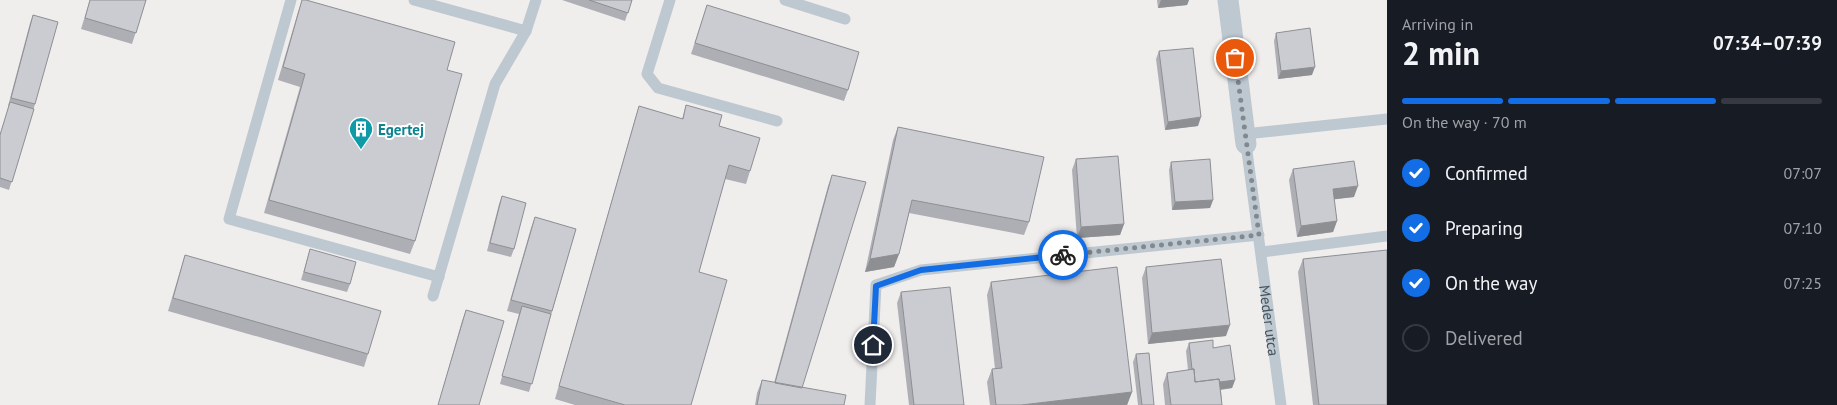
<!DOCTYPE html>
<html lang="en">
<head>
<meta charset="utf-8">
<style>
	:root { --surface:#171b24; --page:#20242c; --text:#f1f3f6; --muted:#9ea1a6; --line:#363941; --accent:#136de5 }
	body { margin:0; font-family:"PT Sans",sans-serif; background:var(--page); color:var(--text); height:100vh; display:flex; flex-direction:column; font-size:19px; white-space:nowrap }
	* { box-sizing:border-box; margin:0 }
	p { font-size:16px; color:var(--muted) }
	.icon { flex:none; width:28px; height:28px; fill:none; stroke:currentColor; stroke-width:2; stroke-linecap:round; stroke-linejoin:round }
	.map { position:relative; flex:1; overflow:hidden }
	.side { display:flex; flex-direction:column; background:var(--surface); width:450px }
	.side>* { flex:none }
	.pin { position:absolute; display:grid; place-items:center; width:42px; height:42px; color:#fff; margin:-21px; border:2px solid #fff; border-radius:50%; box-shadow:0 1px 5px #0007 }
	.courier { position:absolute; display:grid; place-items:center; width:50px; height:50px; margin:-25px; border:4px solid #136de5; border-radius:50%; background:#fff; color:#222; box-shadow:0 1px 6px #0007 }
	.head em { font-style:normal; font-weight:800 }
	.head div { display:flex; flex-direction:column-reverse }
	.head { display:flex; align-items:center; justify-content:space-between; height:85px; padding:0 15px }
	h1 { font-size:32px; font-weight:800; line-height:38px }
	.bar { display:grid; grid-template-columns:repeat(4,1fr); gap:8px 5px; align-content:center; height:60px; padding:0 15px }
	.bar i { height:6px; border-radius:4px; background:var(--line) }
	.bar .active { background:var(--accent) }
	.bar p { grid-column:span 4 }
	ol { padding:0 15px; list-style:none }
	li { display:flex; align-items:center; gap:15px; height:55px }
	li p { margin-inline-start:auto }
	li .icon { padding:5px; border-radius:50%; background:var(--accent); color:#fff; stroke-width:4 }
	li:last-child { color:var(--muted) }
	li i { width:28px; height:28px; border:2px solid var(--line); border-radius:50% }
	main { display:flex; flex:1; min-height:0 }
	.map>svg:first-child { display:block }
</style>
</head>
<body>
<main>
<div class="map">
<svg width="1387" height="405" viewBox="0 0 1387 405">
	<rect width="100%" height="100%" fill="#f0eded"/>
	<g fill="none" stroke-linecap="round" stroke-linejoin="round">
		<g stroke="#bdc8d0" stroke-width="11">
			<path d="M291,0L229,219L439,277"/>
			<path d="M414,0L526,31"/>
			<path d="M670,0L647,74L658,88L777,121"/>
			<path d="M785,0L845,19"/>
			<path d="M1245,134L1387,119"/>
			<path id="s1" d="M1246,144L1281,405"/>
			<path d="M1262,252L1387,236"/>
			<path d="M433,296L495,84L526,31L536,0"/>
			<path d="M870,405L876,285L921,270L1259,235"/>
		</g>
		<path stroke="#bdc8d0" stroke-width="21" d="M1228,0L1246,144"/>
	</g>
	<path fill="#aeafb5" d="M90,0H146L132,44L81,29Z
		M302,0L447,70L415,241L410,254L264,213L300,87L278,80L298,12Z
		M562,0H632L625,21Z
		M1157,0H1189L1187,5L1158,8Z
		M707,5L848,90L844,101L691,54Z
		M33,15L35,104L9,190L0,187V134L9,106H8L30,23Z
		M1276,33L1312,75L1278,79L1274,41Z
		M1159,51L1198,126L1165,130L1156,59Z
		M686,105L719,126L750,171L746,184L725,179L699,272L691,405H575L555,399L635,119L639,106L682,119Z
		M898,127L1029,222L1024,235L909,213L899,254L894,267L865,272L893,140Z
		M1076,159L1124,224L1120,235L1077,238L1072,170Z
		M1171,162L1213,200L1210,208L1172,210L1169,170Z
		M1293,169L1354,197L1334,199L1337,221L1333,232L1297,237L1289,180Z
		M832,175L802,388L844,405H755L757,393L762,380L774,383L828,186Z
		M502,196L514,249L511,257L487,251L499,204Z
		M535,217L576,229L529,392L500,384L519,314L507,311L531,228Z
		M310,249L350,284L347,292L301,280Z
		M185,255L368,354L364,367L168,311L181,268Z
		M1303,259L1387,405H1313L1298,272Z
		M1146,267L1226,336L1148,344L1142,278Z
		M991,282L1132,392L1127,405H990L987,382L992,369H995L987,295Z
		M901,292L964,405H909L897,303Z
		M466,310L479,405H438L462,321Z
		M1189,343L1213,348L1235,380L1232,388L1221,390L1222,405H1165L1163,384L1167,373L1188,370L1186,351Z
		M1136,354L1154,405H1138L1133,362Z"/>
	<path fill="#8d8f93" d="M1161,0H1189L1187,5L1158,8Z
		M1315,67L1312,75L1278,79L1281,71Z
		M1201,117L1198,126L1165,130L1168,122Z
		M1358,186L1354,197L1329,200L1333,189Z
		M1213,200L1210,208L1172,210L1175,202Z
		M1337,221L1333,232L1297,237L1301,226Z
		M1124,224L1120,235L1077,238L1081,227Z
		M899,254L894,267L865,272L870,259Z
		M1230,325L1226,336L1148,344L1152,333Z
		M1235,380L1232,388L1191,393L1194,385Z
		M1132,392L1127,405H1021Z"/>
	<path fill="#caccd2" stroke="#8d8f93" d="M90,0H146L136,33L85,18Z
		M302,0H306L455,42L447,70L462,74L415,241L269,200L305,74L283,67Z
		M589,0H632L628,13Z
		M707,5L859,52L848,90L695,43Z
		M33,15L58,22L35,104L11,98Z
		M1310,28L1315,67L1281,71L1276,33Z
		M1193,48L1201,117L1168,122L1159,51Z
		M10,102L34,109L12,182L0,178V135Z
		M686,105L722,115L719,126L760,138L750,171L729,165L699,272L727,280L691,405H625L559,386L639,106L683,119Z
		M898,127L1044,157L1029,222L912,200L899,254L870,259Z
		M1118,156L1124,224L1081,227L1076,159Z
		M1210,159L1213,200L1175,202L1171,162Z
		M1354,161L1358,186L1333,189L1337,221L1301,226L1293,169Z
		M832,175L866,182L802,388L775,383Z
		M502,196L526,203L514,249L490,243Z
		M535,217L576,229L552,311L511,300Z
		M310,249L356,262L350,284L304,272Z
		M1387,250V405H1319L1303,259Z
		M185,255L381,311L368,354L173,298Z
		M1221,259L1230,325L1152,333L1146,267Z
		M1117,267L1132,392L1021,405H996L992,369L1002,368L991,282Z
		M950,287L964,405H914L901,292Z
		M522,306L551,314L532,384L502,376Z
		M466,310L504,321L479,405H438Z
		M1213,340V348L1230,345L1235,380L1220,382L1219,379L1195,382L1194,369H1192L1189,343Z
		M1149,353L1154,405H1142L1136,354Z
		M1194,369L1195,382L1219,379L1222,405H1171L1167,373Z
		M762,380L846,395L844,405H757Z"/>
	<g fill="none" stroke-linecap="round" stroke-linejoin="round">
		<path stroke="#81888e" stroke-width="5" stroke-dasharray="0 9" d="M1063,255L1259,235L1235,58"/>
		<path stroke="#136de5" stroke-width="6" d="M873,345L876,286L921,270L1063,255"/>
	</g>
	<defs>
		<g id="building-pin" transform="scale(1.25)"><path d="M0 17L-7.5 6A9.5 9.5 0 1 1 7.5 6Z" fill="#0f9aa8" stroke="#fff"/><path d="M-4-6H4V6H1V3H-1V6H-4ZM-2.5-4.3h1.7v1.8h-1.7ZM.8-4.3h1.7v1.8H.8ZM-2.5-1h1.7V.8h-1.7ZM.8-1h1.7V.8H.8Z" fill="#fff"/></g>
	</defs>
	<g fill-rule="evenodd">
		<use href="#building-pin" x="361" y="129"/>
	</g>
	<g text-anchor="middle" dominant-baseline="central" stroke-width="4" stroke-linejoin="round" paint-order="stroke">
		<g font-size="15" font-weight="bold" fill="#0d838f" stroke="#fff" text-anchor="start">
			<text x="378" y="129">Egertej</text>
		</g>
		<g font-size="15" fill="#45515b" stroke="#fff">
			<text stroke="none"><textPath href="#s1" startOffset="178">Meder utca</textPath></text>
		</g>
	</g>
</svg>
<div class="pin" style="left:1235px;top:58px;background:#ea580c"><svg class="icon" aria-label="bag" viewBox="0 0 24 24"><path d="M5 8h14l-1 12H6zM9 8a3 3 0 0 1 6 0"/></svg></div>
<div class="pin" style="left:873px;top:345px;background:#1f2937"><svg class="icon" aria-label="home" viewBox="0 0 24 24"><path d="M3 11l9-7 9 7M6 9v11h12V9"/></svg></div>
<div class="courier" style="left:1063px;top:255px"><svg class="icon" aria-label="bike" viewBox="0 0 24 24"><circle cx="6" cy="16" r="4"/><circle cx="18" cy="16" r="4"/><path d="M6 16l4-8h5l3 8M10 8l3 8H6M13 5h3"/></svg></div>
</div>
<section class="side">
<div class="head"><div><h1>2 min</h1><p>Arriving in</p></div><em>07:34–07:39</em></div>
<div class="bar"><i class="active"></i><i class="active"></i><i class="active"></i><i></i><p>On the way · 70 m</p></div>
<ol>
<li><svg class="icon" aria-label="check" viewBox="0 0 24 24"><path d="M5 12l5 5 9-10"/></svg>Confirmed<p>07:07</p></li>
<li><svg class="icon" aria-label="check" viewBox="0 0 24 24"><path d="M5 12l5 5 9-10"/></svg>Preparing<p>07:10</p></li>
<li><svg class="icon" aria-label="check" viewBox="0 0 24 24"><path d="M5 12l5 5 9-10"/></svg>On the way<p>07:25</p></li>
<li><i></i>Delivered</li>
</ol>
</section>
</main>
</body>
</html>
